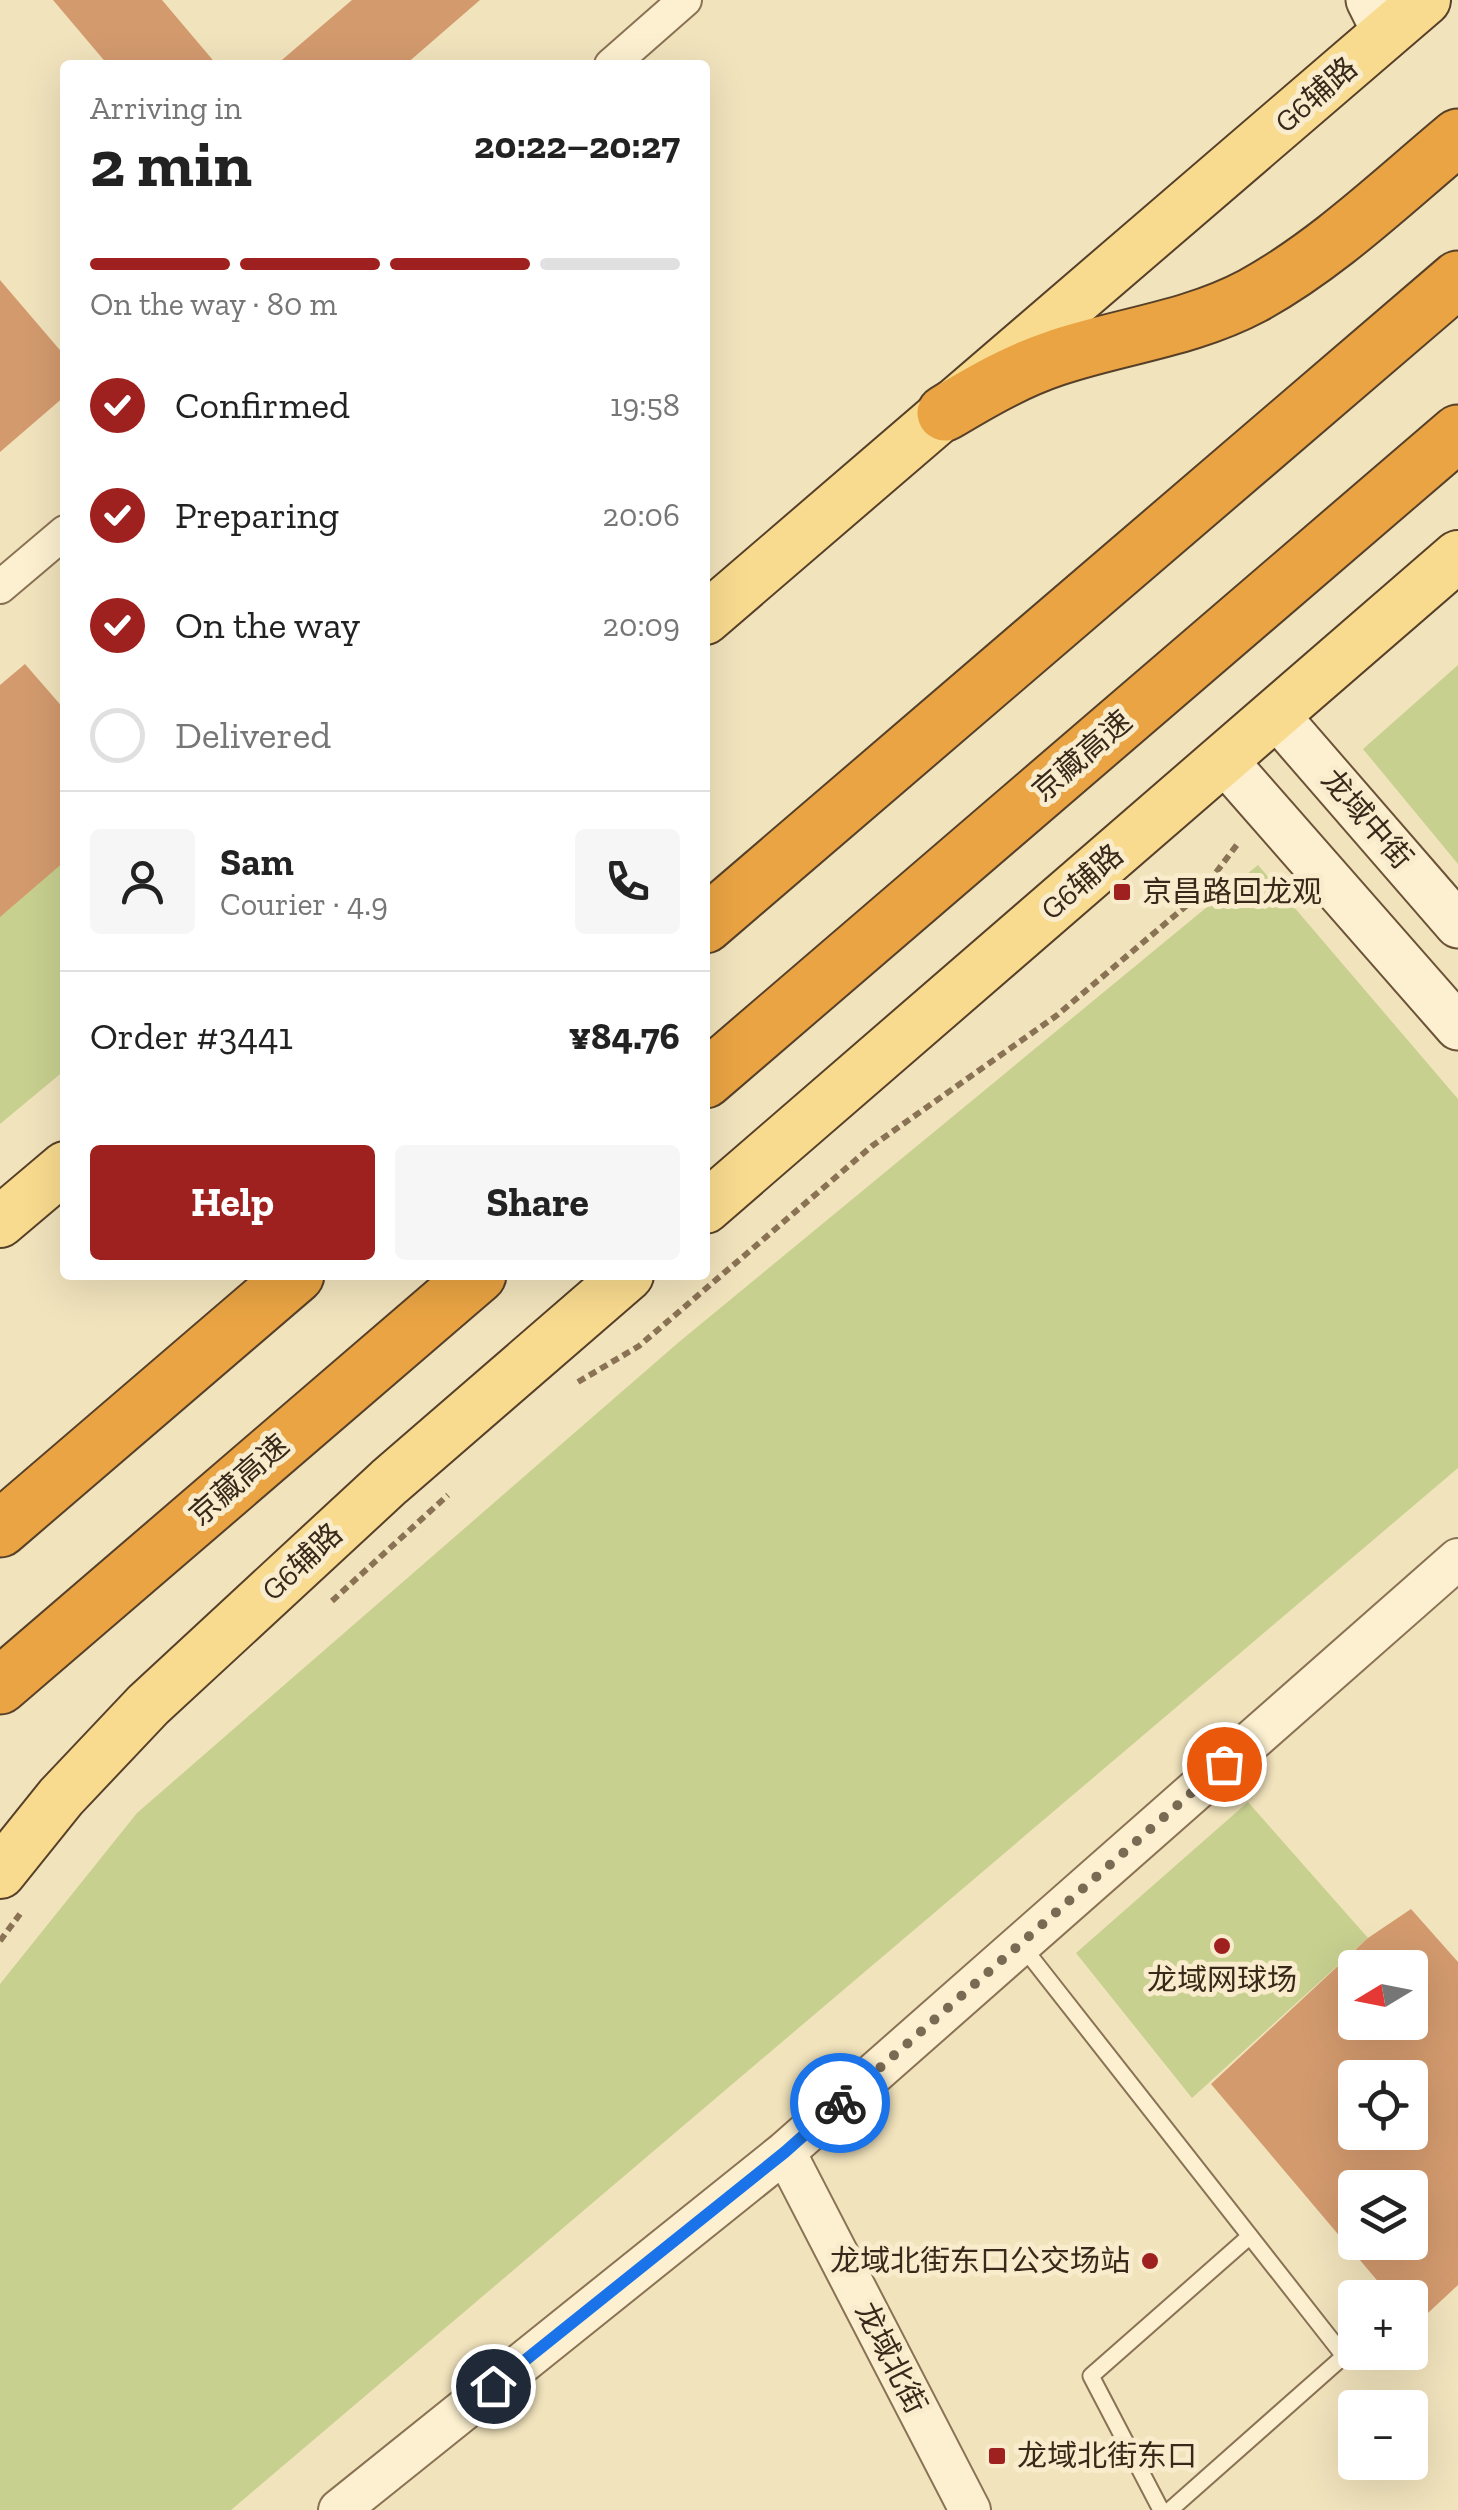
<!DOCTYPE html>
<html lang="en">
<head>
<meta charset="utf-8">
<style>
	:root { --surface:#fff; --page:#f6f6f6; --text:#222; --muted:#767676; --line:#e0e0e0; --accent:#9e211f }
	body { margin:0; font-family:"Zilla Slab","Noto Sans SC",serif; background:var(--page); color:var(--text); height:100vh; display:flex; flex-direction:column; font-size:38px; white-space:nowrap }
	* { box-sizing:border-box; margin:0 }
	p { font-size:32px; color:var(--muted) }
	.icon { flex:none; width:55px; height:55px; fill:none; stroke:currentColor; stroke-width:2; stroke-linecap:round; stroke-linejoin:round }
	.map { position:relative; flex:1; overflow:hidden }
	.sheet { position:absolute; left:60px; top:60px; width:650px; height:1220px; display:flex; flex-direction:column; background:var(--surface); border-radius:10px; box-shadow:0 10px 40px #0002 }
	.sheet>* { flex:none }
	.needle { width:65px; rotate:260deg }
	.controls { position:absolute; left:1338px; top:1950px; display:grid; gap:20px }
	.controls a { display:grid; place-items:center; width:90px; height:90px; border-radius:10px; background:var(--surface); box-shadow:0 10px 40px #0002; font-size:50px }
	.pin { position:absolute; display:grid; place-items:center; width:85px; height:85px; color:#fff; margin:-42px; border:5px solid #fff; border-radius:50%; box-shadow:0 2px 10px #0007 }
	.courier { position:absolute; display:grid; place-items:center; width:100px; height:100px; margin:-50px; border:8px solid #1a73e8; border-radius:50%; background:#fff; color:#222; box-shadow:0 2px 12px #0007 }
	.head em { font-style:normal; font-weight:700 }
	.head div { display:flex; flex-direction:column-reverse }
	.head { display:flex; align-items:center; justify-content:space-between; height:170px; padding:0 30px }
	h1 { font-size:65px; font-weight:700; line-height:75px }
	.bar { display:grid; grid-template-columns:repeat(4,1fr); gap:15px 10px; align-content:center; height:120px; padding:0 30px }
	.bar i { height:12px; border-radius:8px; background:var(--line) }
	.bar .selected { background:var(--accent) }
	.bar p { grid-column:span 4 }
	.line { display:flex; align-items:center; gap:25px; padding:0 30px; border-top:2px solid var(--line) }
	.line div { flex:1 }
	.round { display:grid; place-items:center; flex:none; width:105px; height:105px; border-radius:10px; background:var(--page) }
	ol { padding:0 30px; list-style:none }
	li { display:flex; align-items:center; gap:30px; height:110px }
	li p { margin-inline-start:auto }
	li .icon { padding:10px; border-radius:50%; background:var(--accent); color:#fff; stroke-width:4 }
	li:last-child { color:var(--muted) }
	li i { width:55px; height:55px; border:5px solid var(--line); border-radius:50% }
	.primary-button { display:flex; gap:20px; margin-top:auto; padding:20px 30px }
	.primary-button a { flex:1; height:115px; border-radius:10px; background:var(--accent); color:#fff; font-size:40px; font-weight:700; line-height:115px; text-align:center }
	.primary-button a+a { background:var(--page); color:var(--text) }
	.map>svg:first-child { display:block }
</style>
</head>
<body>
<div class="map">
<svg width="1458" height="2510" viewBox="0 0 1458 2510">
	<rect width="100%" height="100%" fill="#f1e3bc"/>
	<path fill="#c7d08f" d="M1458,665V864L1363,749Z
		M65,853V1070L0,1124V910Z
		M1258,865L1458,1099V1468L231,2510H0V1984L137,1813L679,1342Z
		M1248,1802L1368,1938L1192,2098L1076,1953Z"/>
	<path fill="#d39a6e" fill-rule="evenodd" d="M53,0H162L217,65H108Z
		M352,0H480L405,65H276Z
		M0,280L65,356V396L0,452Z
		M25,664L65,710V861L0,917V685Z
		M1411,1909L1458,1962V2285L1415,2325L1410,2318V2298H1392L1211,2084L1368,1938ZM1355,1968H1410V2022H1355ZM1355,2078H1410V2132H1355ZM1355,2188H1410V2242H1355Z"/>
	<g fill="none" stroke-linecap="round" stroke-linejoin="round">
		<g stroke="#8a7254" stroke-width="19">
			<path id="service" d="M1023,1947L1344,2356L1170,2510
				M1161,2510L1091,2376L1250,2236"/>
		</g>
		<g stroke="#8a7254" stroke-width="36">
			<path id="minor" d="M611,65L685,0
				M0,587L65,532"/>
		</g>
		<g stroke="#8a7254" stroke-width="44">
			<path id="tertiary" d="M785,2152L970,2510
				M339,2510L785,2152L1458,1559"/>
		</g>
		<g stroke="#6c5337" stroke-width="49">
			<path id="secondary" d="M1369,0L1386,34
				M1275,714L1458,925
				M1223,759L1458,1027"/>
		</g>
		<g stroke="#574029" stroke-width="54">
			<path id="primary" d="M705,619L1425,0
				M705,1208L1458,556
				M0,1222L65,1167
				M0,1873L61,1797L148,1705L389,1482L628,1275"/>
		</g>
		<g stroke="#574029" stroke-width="59">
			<path id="motorway" d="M945,413C980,392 1016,371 1055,358C1120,336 1190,329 1252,296C1327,255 1392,192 1458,137
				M705,925L1458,279
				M705,1080L1458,433
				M0,1529L296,1275
				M0,1686L478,1275"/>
		</g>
		<path stroke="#8a7254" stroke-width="6" stroke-dasharray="8 5" stroke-linecap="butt" d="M578,1382L639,1346L872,1146L1056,1016L1199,895L1239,842
			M332,1601L448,1495
			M0,1941L20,1914"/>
		<use href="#service" stroke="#fcf0d0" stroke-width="15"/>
		<use href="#minor" stroke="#fcf0d0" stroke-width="32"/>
		<use href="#tertiary" stroke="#fcf0d0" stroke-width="40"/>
		<use href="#secondary" stroke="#fcf0d0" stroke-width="45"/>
		<use href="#primary" stroke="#f9db8f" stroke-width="50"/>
		<use href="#motorway" stroke="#eaa443" stroke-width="55"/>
	</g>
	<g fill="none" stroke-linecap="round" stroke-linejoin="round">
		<path stroke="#796a53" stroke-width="10" stroke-dasharray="0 18" d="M840,2103L1224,1764"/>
		<path stroke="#1a73e8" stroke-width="12" d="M493,2386L785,2152L840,2103"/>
	</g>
	<g fill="#9e211f" stroke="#f8eccc" stroke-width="4">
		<rect x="1112" y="882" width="20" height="20" rx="5"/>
		<circle cx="1222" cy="1946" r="10"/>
		<circle cx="1150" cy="2261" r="10"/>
		<rect x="987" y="2446" width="20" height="20" rx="5"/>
	</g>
	<g text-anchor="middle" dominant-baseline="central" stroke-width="10" stroke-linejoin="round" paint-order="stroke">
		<g font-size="30" fill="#38291a" stroke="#f8eccc">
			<text transform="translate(1316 95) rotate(-41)">G6辅路</text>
			<text transform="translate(1082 756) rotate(-41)">京藏高速</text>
			<text transform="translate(1367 819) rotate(49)">龙域中街</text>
			<text transform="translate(1082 882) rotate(-41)">G6辅路</text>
			<text transform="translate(239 1480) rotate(-41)">京藏高速</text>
			<text transform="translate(302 1562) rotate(-43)">G6辅路</text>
			<text transform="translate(891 2358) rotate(63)">龙域北街</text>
		</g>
		<g font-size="30" fill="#38291a" stroke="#f8eccc" text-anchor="start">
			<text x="1142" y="892">京昌路回龙观</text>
			<text x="1222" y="1980" text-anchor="middle">龙域网球场</text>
			<text x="1130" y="2261" text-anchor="end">龙域北街东口公交场站</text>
			<text x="1017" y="2456">龙域北街东口</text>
		</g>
	</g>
</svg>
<div class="controls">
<a><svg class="needle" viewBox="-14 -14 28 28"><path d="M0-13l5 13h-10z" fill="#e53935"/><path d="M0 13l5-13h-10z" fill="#767676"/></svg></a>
<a><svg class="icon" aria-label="locate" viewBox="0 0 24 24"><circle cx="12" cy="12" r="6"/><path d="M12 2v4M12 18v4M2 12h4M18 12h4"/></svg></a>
<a><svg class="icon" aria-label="layers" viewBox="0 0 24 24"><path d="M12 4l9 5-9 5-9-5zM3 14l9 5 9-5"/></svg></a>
<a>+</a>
<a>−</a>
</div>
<div class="pin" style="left:1224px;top:1764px;background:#ea580c"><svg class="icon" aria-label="bag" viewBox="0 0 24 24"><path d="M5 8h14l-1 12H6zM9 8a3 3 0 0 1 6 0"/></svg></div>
<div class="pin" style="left:493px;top:2386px;background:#1f2937"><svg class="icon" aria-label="home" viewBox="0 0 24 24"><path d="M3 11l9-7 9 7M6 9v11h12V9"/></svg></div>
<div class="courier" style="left:840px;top:2103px"><svg class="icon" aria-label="bike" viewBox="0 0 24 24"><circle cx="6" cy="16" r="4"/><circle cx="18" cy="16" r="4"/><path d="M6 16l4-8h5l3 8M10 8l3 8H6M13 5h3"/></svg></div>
<section class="sheet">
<div class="head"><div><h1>2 min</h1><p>Arriving in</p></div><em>20:22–20:27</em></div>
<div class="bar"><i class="selected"></i><i class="selected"></i><i class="selected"></i><i></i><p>On the way · 80 m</p></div>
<ol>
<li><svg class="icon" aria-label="check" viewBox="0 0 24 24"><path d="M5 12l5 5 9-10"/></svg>Confirmed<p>19:58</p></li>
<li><svg class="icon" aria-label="check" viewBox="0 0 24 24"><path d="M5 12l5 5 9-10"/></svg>Preparing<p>20:06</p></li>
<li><svg class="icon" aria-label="check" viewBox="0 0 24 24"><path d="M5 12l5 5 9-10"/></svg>On the way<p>20:09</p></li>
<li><i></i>Delivered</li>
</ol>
<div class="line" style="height:180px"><a class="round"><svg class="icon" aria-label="person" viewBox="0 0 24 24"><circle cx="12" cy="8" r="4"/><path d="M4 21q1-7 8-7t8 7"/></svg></a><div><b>Sam</b><p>Courier · 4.9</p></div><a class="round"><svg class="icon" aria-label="phone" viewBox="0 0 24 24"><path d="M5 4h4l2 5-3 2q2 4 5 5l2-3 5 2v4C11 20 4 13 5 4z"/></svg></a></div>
<div class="line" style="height:130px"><div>Order #3441</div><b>¥84.76</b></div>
<div class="primary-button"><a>Help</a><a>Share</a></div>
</section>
</div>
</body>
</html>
